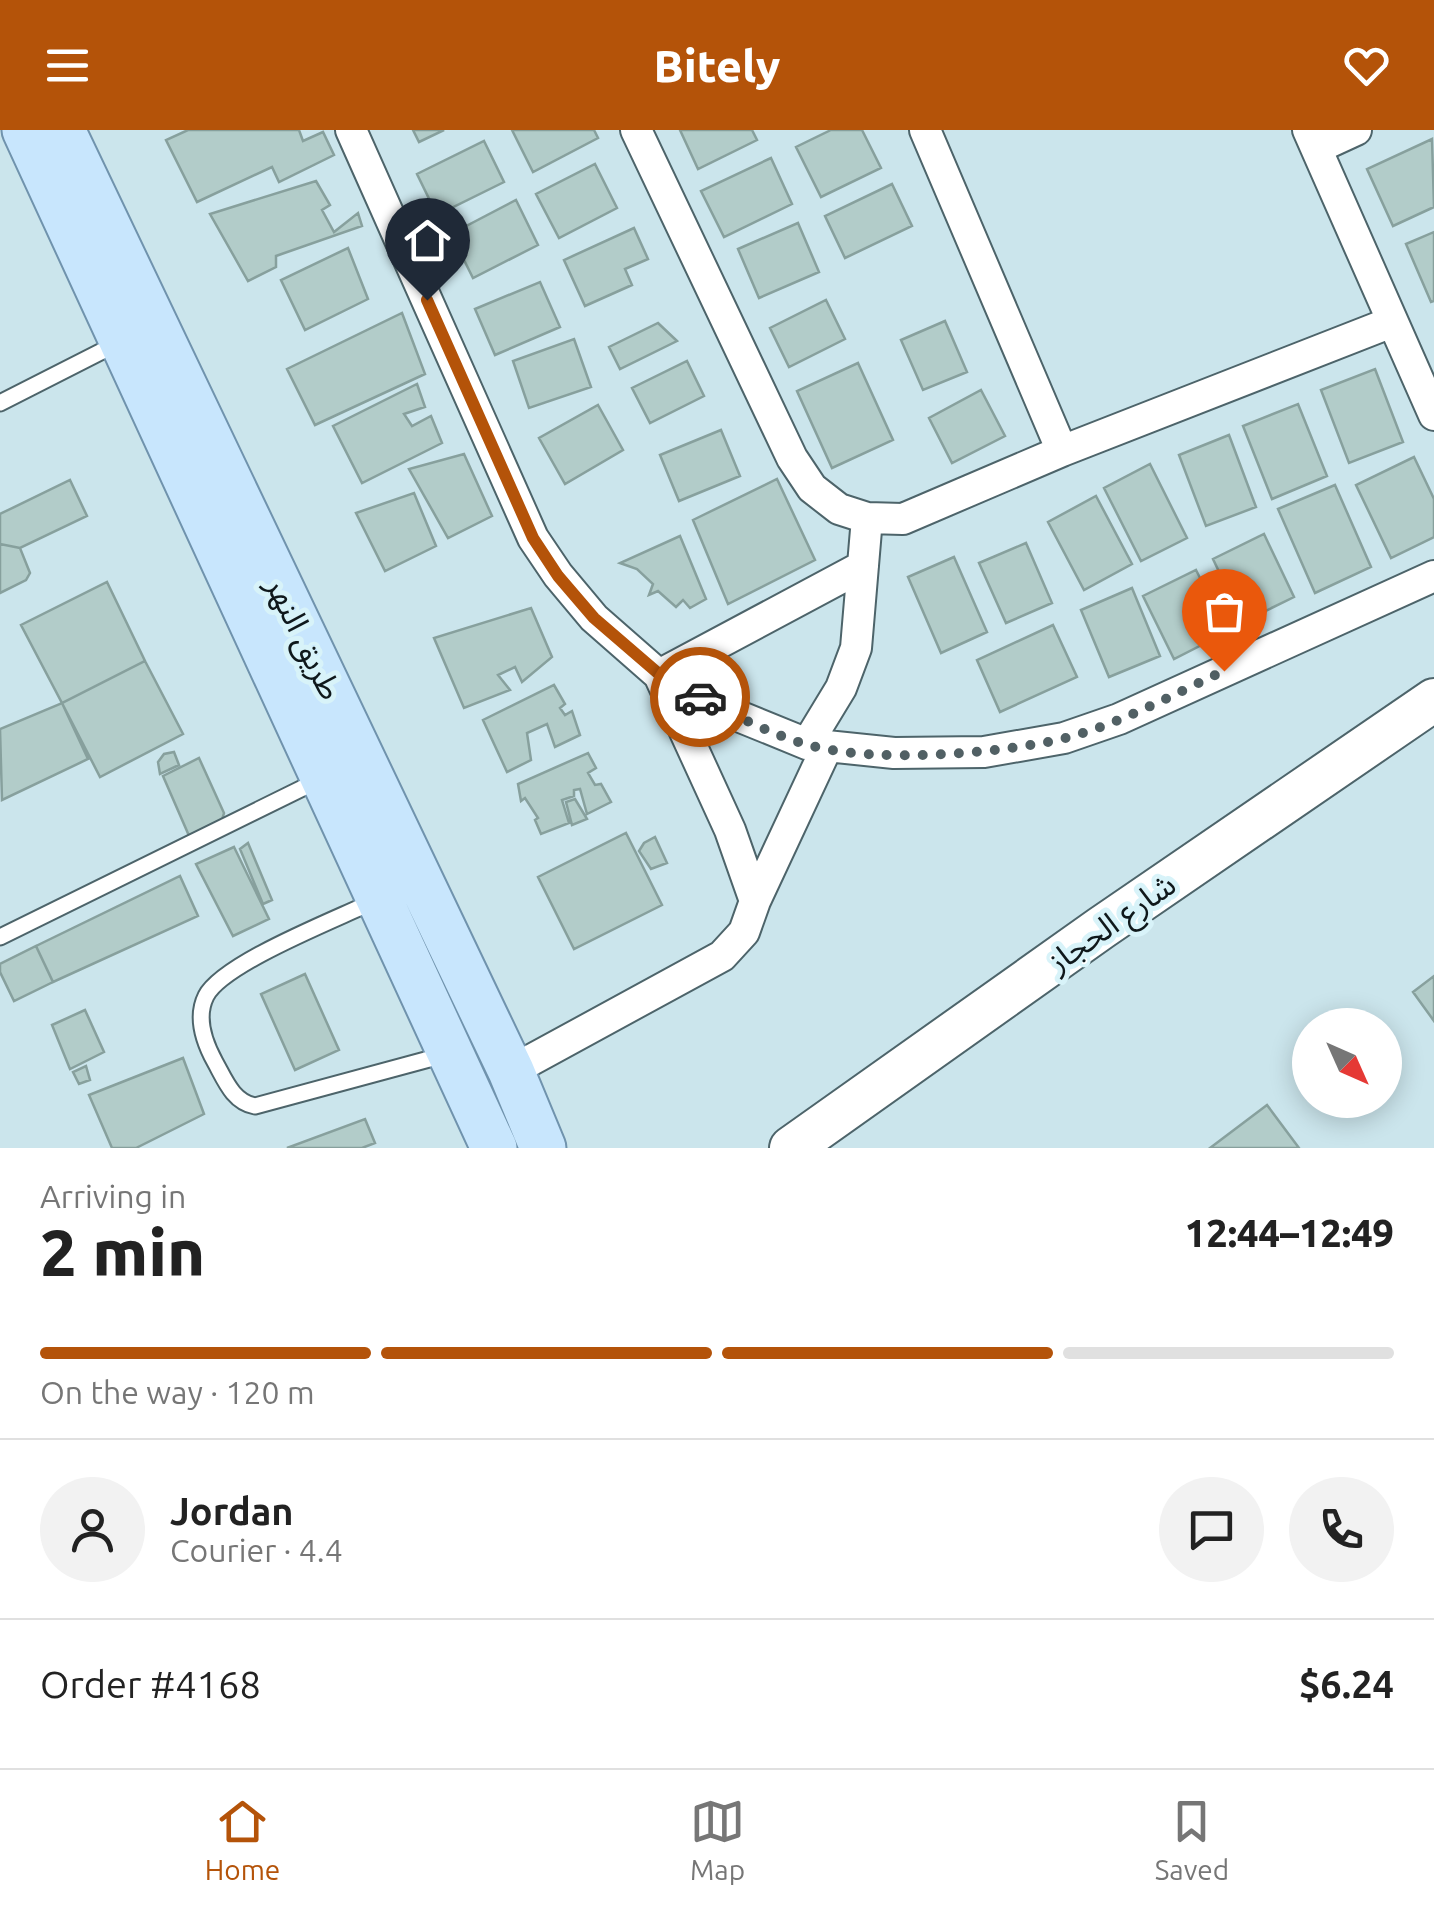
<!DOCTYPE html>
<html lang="en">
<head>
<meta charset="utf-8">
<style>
	:root { --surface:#fff; --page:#f2f2f2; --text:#222; --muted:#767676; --line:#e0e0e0; --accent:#b45309 }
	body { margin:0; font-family:Ubuntu,"Noto Sans Arabic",sans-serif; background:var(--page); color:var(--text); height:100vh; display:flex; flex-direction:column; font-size:38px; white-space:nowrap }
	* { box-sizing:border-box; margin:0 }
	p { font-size:32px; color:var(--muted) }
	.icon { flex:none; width:55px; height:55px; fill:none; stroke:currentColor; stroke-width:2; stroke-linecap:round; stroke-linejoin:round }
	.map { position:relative; height:1018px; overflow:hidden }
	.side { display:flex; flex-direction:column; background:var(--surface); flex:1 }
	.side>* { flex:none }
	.needle { width:65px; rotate:135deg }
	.controls { position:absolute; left:1292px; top:878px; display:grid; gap:20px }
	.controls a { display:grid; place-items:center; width:110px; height:110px; border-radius:50%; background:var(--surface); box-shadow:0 5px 25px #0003; font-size:50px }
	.pin { position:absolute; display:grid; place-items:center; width:85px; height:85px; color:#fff; margin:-102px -42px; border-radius:50% 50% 50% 0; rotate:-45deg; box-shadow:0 0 10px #0007 }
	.pin .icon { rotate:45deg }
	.courier { position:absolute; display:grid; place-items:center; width:100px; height:100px; margin:-50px; border:8px solid #b45309; border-radius:50%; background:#fff; color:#222; box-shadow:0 2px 12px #0007 }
	.headline em { font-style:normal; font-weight:800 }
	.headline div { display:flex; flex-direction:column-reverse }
	.headline { display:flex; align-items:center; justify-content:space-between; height:170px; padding:0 40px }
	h1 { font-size:65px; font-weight:800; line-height:75px }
	.bar { display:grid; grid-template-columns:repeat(4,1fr); gap:15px 10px; align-content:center; height:120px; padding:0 40px }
	.bar i { height:12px; border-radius:8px; background:var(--line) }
	.bar .active { background:var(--accent) }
	.bar p { grid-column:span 4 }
	.line { display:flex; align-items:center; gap:25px; padding:0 40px; border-top:2px solid var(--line) }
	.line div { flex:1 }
	.round { display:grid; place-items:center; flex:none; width:105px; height:105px; border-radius:52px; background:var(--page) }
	header { display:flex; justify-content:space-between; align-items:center; height:130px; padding:0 40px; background:var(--accent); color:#fff; font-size:45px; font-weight:800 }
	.tab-bar { display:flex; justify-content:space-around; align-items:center; height:140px; border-top:2px solid var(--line); background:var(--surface); font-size:28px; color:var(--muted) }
	.tab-bar a { display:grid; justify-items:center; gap:5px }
	.tab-bar .active { color:var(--accent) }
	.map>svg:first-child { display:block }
</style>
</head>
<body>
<header><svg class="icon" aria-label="menu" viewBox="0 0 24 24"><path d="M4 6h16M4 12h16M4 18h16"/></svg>Bitely<svg class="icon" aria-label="heart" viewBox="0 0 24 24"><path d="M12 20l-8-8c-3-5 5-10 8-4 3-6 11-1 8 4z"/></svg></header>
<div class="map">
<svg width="1434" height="1018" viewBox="0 0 1434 1018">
	<rect width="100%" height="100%" fill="#cbe5ec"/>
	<path fill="#b2ccc9" stroke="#87a09d" stroke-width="2.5" d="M188,0H299L303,11L323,2L334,25L279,52L272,37L197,72L166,10Z
		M413,0H444L419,12Z
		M512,0H594L598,8L533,42Z
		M680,0H752L757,10L698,39Z
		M831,0H862L881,38L821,67L796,17Z
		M1432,9L1434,77L1393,96L1367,39Z
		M484,11L504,52L437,85L417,44Z
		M771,28L792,74L724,107L701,61Z
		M595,34L617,78L559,108L536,64Z
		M316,51L330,75L322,80L334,102L358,83L362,96L276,126V137L248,151L210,84Z
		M892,54L912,96L845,128L825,86Z
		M516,70L538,115L473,148L451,104Z
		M798,93L819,142L759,168L738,119Z
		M634,98L648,129L625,139L632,155L585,176L564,130Z
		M1434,102V171L1431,172L1406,114Z
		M348,118L368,169L305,200L281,150Z
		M540,152L560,197L495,225L475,179Z
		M826,170L845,209L789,237L770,198Z
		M402,183L425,244L315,295L287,239Z
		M945,191L967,242L923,260L901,210Z
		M658,193L677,211L620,239L609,217Z
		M574,209L591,257L529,278L513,231Z
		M687,231L704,266L650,293L632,258Z
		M858,233L893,310L832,338L797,261Z
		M1375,239L1403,312L1349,333L1321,260Z
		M417,254L425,277L404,284L412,296L431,286L442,313L362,353L333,296Z
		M981,260L1005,306L952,333L929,288Z
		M1298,274L1327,346L1272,369L1243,296Z
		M598,275L623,320L565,354L539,308Z
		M721,300L740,346L679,371L660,325Z
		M1229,305L1256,377L1206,396L1179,325Z
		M464,324L492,386L448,408L409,339Z
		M1414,327L1434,369V407L1391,428L1356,355Z
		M1150,334L1187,408L1141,431L1104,358Z
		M777,349L815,430L728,474L693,390Z
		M70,350L87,386L20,418L0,414V384Z
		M1335,355L1371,437L1315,463L1278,379Z
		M414,363L436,416L385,441L356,383Z
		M1096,366L1132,434L1084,460L1048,392Z
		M1264,404L1294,467L1243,492L1213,429Z
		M680,406L706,469L690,478L683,470L676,477L658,461L649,465L653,454L637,439L620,433Z
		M1026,413L1052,473L1006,493L979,433Z
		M0,414L20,418L30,443L26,450L0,463Z
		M954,427L987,502L941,523L908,447Z
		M1196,440L1227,502L1174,529L1143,466Z
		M107,452L145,531L62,573L21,495Z
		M1132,458L1160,526L1109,547L1081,480Z
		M531,478L552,527L522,552L515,537L498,545L510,560L464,578L434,508Z
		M1053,495L1077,547L1000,582L977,530Z
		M145,531L183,604L100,647L62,573Z
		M554,555L565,574L560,578L565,585L572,581L580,605L555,617L547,594L527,603L531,630L507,642L483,590Z
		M62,573L88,629L2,670L0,599Z
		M174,622L179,635L160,644L158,632L164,624Z
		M588,623L596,638L588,643L595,655L601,654L611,672L587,684L580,659L574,660V666L562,670L569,693L541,704L535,690L538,688L525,668L521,671L518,654Z
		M199,628L224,683L221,693L190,708L163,646Z
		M575,669L587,689L572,695L566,672Z
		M626,703L662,775L574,819L538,747Z
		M655,707L667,733L651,739L639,721L644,713Z
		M248,713L272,770L263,774L240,719Z
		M234,717L269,789L233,806L196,734Z
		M180,746L198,786L53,852L36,816Z
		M36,816L53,852L14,871L0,842V834Z
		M305,844L339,920L295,940L261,864Z
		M1434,846V891L1413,862Z
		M85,880L104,922L70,939L52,895Z
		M183,928L204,984L136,1018H112L89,965Z
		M86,936L90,950L79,954L73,942Z
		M1267,975L1299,1018H1210Z
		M365,989L375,1013L362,1018H287Z"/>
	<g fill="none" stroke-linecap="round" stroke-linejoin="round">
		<g stroke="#4d646a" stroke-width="19">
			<path id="lane" d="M0,273L118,213
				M374,771C337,789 223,833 206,866C195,888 204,912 215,932C225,950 233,972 255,976L444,925
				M0,807L321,649"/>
		</g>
		<g stroke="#4d646a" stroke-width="34">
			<path id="street" d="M351,0L533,408L558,445L594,488L659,545L726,581L807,614L894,623L984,622L1064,608L1119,589L1434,446
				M636,0L792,328L812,358L839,379L867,388L903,389L1062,321L1392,192
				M925,0L1062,321
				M1308,0L1434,285
				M1317,18L1356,0
				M807,614L841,558L856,518L867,388
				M755,771L826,619
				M511,941L722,826L744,802L755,771L730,700L659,545L863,436"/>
		</g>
		<g stroke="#4d646a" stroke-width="46">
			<path id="secondary" d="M791,1018L1101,798L1434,570"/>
		</g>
		<g stroke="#7093ad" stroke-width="49">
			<path id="primary" d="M25,0L494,1018
				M62,0L511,941L543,1018"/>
		</g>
		<use href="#lane" stroke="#fff" stroke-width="15"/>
		<use href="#street" stroke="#fff" stroke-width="30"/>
		<use href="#secondary" stroke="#fff" stroke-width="42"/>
		<use href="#primary" stroke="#c8e6fd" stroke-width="45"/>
	</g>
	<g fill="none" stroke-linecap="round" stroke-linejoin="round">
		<path stroke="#516064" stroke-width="10" stroke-dasharray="0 18" d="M700,567C734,585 774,606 812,616C877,633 996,624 1062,609C1118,595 1172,565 1224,541"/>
		<path stroke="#b45309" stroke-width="12" d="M427,170L533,408L558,446L594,488L659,544L700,567"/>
	</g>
	<g text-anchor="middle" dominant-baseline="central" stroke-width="10" stroke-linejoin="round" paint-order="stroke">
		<g font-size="32" fill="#0f181b" stroke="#d8f3f9">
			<text transform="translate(305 508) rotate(64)">طريق النهر</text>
			<text transform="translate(1111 792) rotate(-35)">شارع الحجاز</text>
		</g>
	</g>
</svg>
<div class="controls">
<a><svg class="needle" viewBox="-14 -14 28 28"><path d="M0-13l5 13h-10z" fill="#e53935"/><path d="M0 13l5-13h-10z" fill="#767676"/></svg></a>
</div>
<div class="pin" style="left:1224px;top:541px;background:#ea580c"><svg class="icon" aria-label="bag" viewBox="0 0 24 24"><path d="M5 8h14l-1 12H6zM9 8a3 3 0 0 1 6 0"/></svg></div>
<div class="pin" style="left:427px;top:170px;background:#1f2937"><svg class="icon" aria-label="home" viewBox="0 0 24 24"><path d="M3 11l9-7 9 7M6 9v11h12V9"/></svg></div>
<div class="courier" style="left:700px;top:567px"><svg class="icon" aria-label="car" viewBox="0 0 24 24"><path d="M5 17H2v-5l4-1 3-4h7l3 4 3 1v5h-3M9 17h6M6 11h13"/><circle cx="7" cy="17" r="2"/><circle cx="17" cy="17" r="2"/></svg></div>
</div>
<section class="side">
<div class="headline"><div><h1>2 min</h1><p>Arriving in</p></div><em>12:44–12:49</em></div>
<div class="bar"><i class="active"></i><i class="active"></i><i class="active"></i><i></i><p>On the way · 120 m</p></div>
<div class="line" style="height:180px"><a class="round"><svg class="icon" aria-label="person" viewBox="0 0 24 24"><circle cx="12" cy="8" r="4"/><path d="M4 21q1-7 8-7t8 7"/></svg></a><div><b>Jordan</b><p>Courier · 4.4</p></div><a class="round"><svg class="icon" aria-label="chat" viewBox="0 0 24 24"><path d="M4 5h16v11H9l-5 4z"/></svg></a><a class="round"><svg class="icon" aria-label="phone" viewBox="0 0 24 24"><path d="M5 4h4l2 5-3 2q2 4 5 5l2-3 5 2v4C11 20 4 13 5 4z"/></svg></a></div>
<div class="line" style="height:130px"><div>Order #4168</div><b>$6.24</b></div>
</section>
<nav class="tab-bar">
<a class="active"><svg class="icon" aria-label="home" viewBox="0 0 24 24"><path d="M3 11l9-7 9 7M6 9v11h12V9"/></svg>Home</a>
<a><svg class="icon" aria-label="map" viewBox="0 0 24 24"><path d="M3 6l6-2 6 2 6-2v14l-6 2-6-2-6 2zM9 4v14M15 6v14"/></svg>Map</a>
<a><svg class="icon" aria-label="saved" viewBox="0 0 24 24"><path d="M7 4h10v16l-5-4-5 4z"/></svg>Saved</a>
</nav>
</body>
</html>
